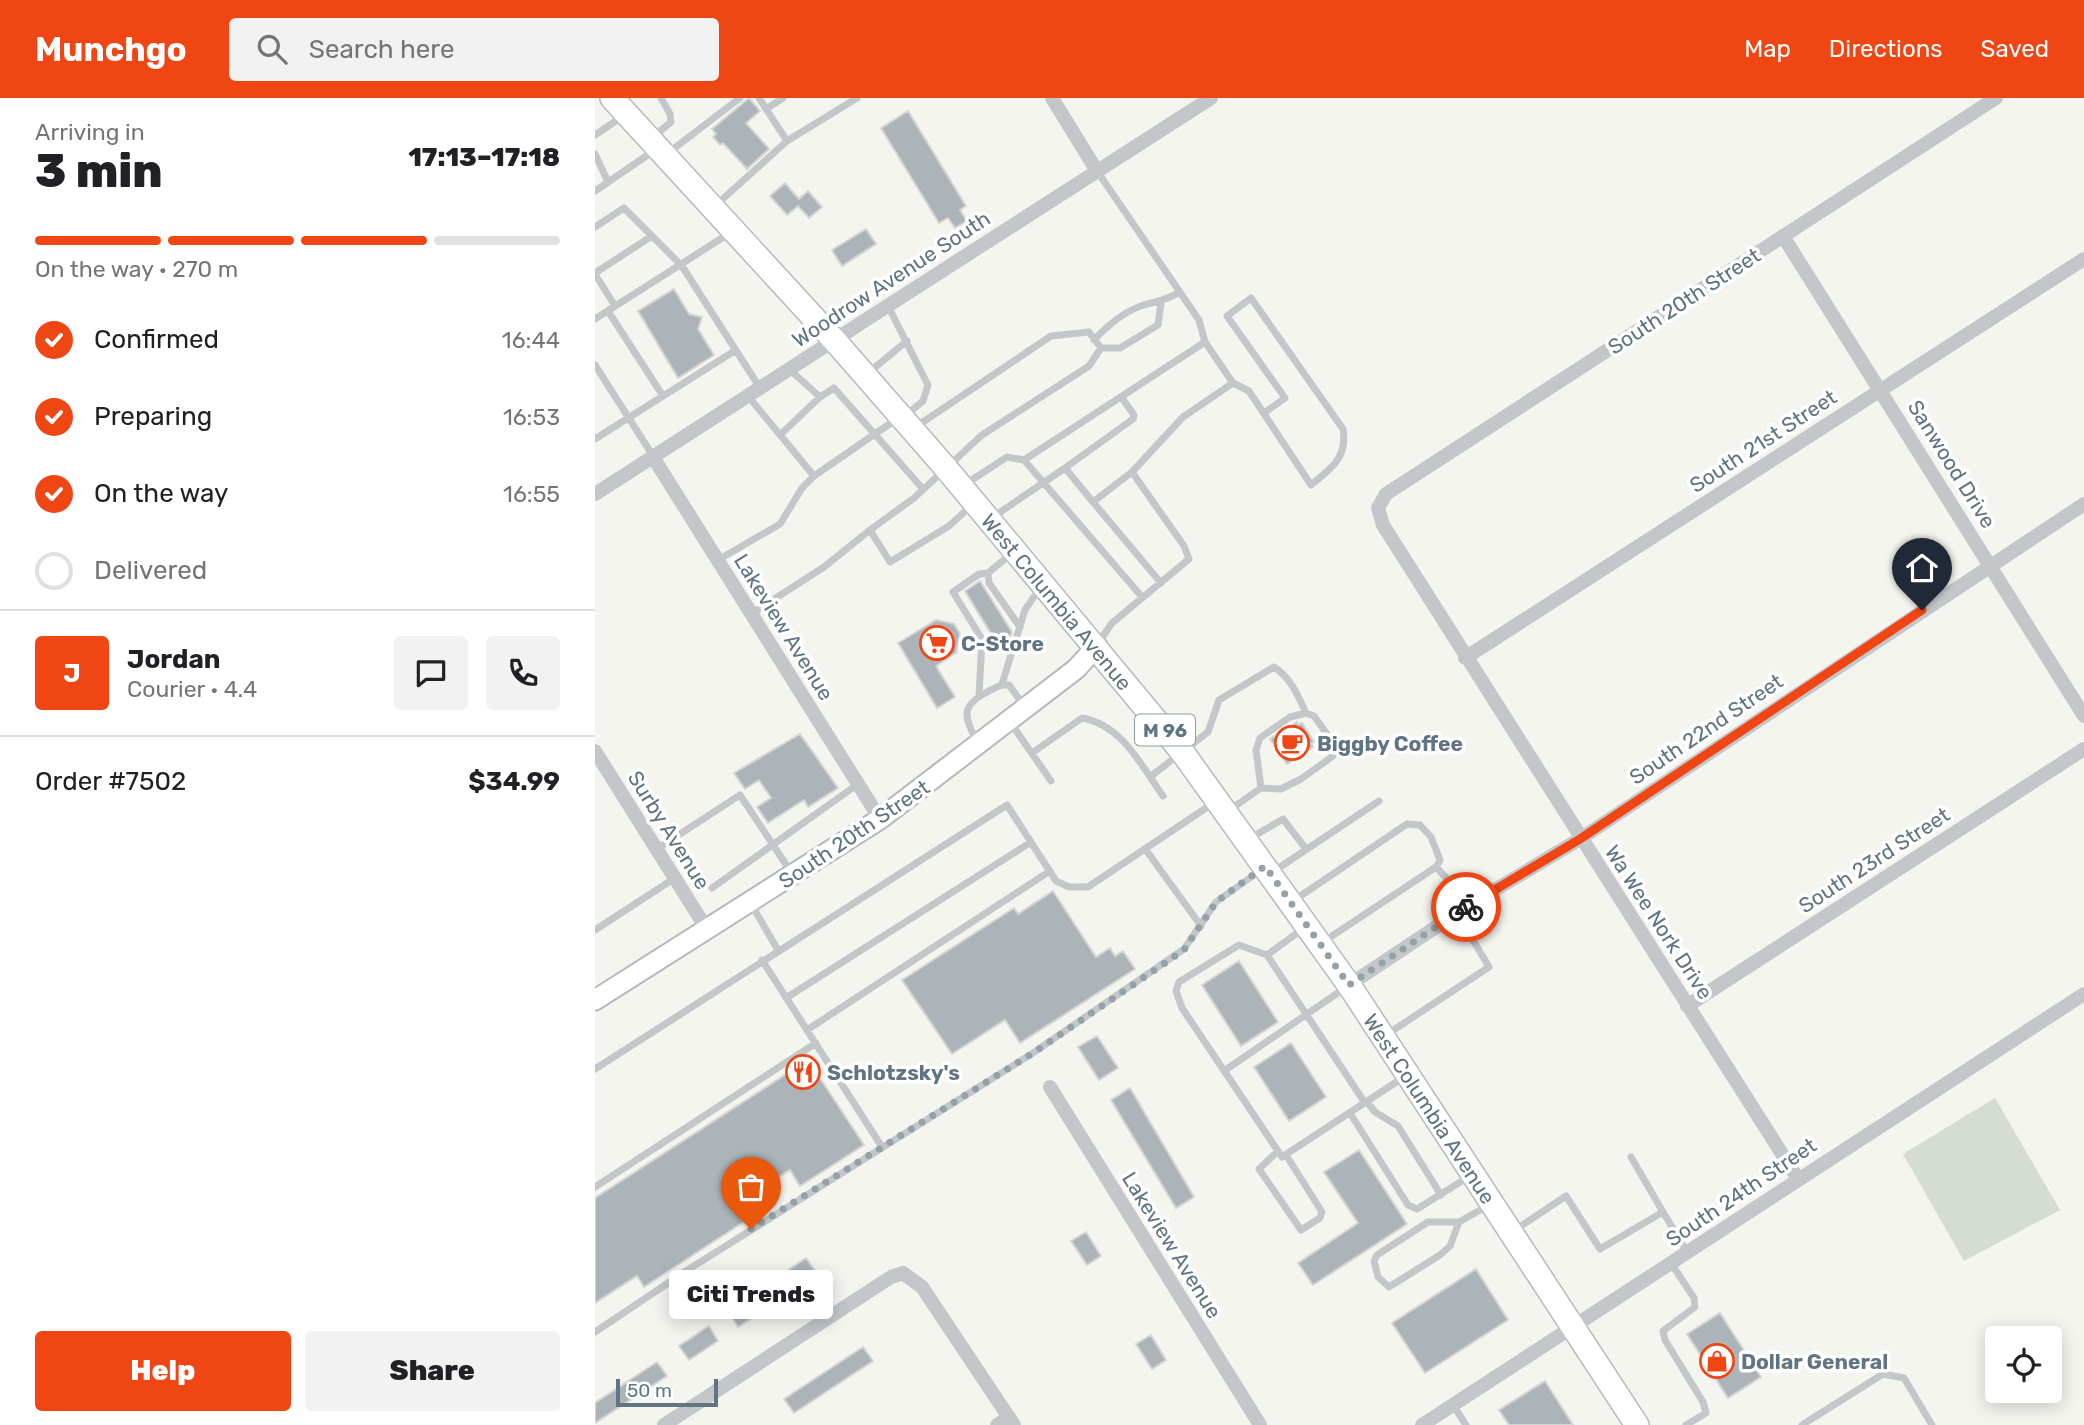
<!DOCTYPE html>
<html lang="en">
<head>
<meta charset="utf-8">
<style>
	:root { --surface:#fff; --page:#f2f2f2; --text:#202124; --muted:#757577; --line:#e0e0e0; --accent:#f04614 }
	body { margin:0; font-family:Rubik,sans-serif; background:var(--page); color:var(--text); height:100vh; display:flex; flex-direction:column; font-size:26px; white-space:nowrap }
	* { box-sizing:border-box; margin:0 }
	p { font-size:23px; color:var(--muted) }
	.icon { flex:none; width:38px; height:38px; fill:none; stroke:currentColor; stroke-width:2; stroke-linecap:round; stroke-linejoin:round }
	.map { position:relative; flex:1; overflow:hidden }
	.sheet { display:flex; flex-direction:column; background:var(--surface); width:595px }
	.sheet>* { flex:none }
	.buttons { position:absolute; left:1390px; top:1228px; display:grid; gap:14px }
	.buttons a { display:grid; place-items:center; width:77px; height:77px; border-radius:7px; background:var(--surface); box-shadow:0 4px 18px #0003; font-size:35px }
	.scale { position:absolute; left:21px; bottom:18px; width:102px; box-sizing:border-box; padding-left:7px; border:4px solid #617483; border-top:0; font-size:19px; line-height:24px; white-space:nowrap; color:#617483; -webkit-text-stroke:5px #fff; paint-order:stroke }
	.pin { position:absolute; display:grid; place-items:center; width:60px; height:60px; color:#fff; margin:-72px -30px; border-radius:50% 50% 50% 0; rotate:-45deg; box-shadow:0 0 7px #0007 }
	.pin .icon { rotate:45deg }
	.courier { position:absolute; display:grid; place-items:center; width:70px; height:70px; margin:-35px; border:5px solid #f04614; border-radius:50%; background:#fff; color:#222; box-shadow:0 2px 9px #0007 }
	.bubble { position:absolute; height:49px; border-radius:7px; background:var(--surface); box-shadow:0 4px 18px #0003; font-size:23px; font-weight:800; line-height:49px; text-align:center }
	.head em { font-style:normal; font-weight:800 }
	.head div { display:flex; flex-direction:column-reverse }
	.head { display:flex; align-items:center; justify-content:space-between; height:119px; padding:0 35px }
	h1 { font-size:46px; font-weight:800; line-height:52px }
	.bar { display:grid; grid-template-columns:repeat(4,1fr); gap:10px 7px; align-content:center; height:84px; padding:0 35px }
	.bar i { height:9px; border-radius:5px; background:var(--line) }
	.bar .selected { background:var(--accent) }
	.bar p { grid-column:span 4 }
	.line { display:flex; align-items:center; gap:18px; padding:0 35px; border-top:2px solid var(--line) }
	.line div { flex:1 }
	.round { display:grid; place-items:center; flex:none; width:74px; height:74px; border-radius:7px; background:var(--page) }
	ol { padding:0 35px; list-style:none }
	li { display:flex; align-items:center; gap:21px; height:77px }
	li p { margin-inline-start:auto }
	li .icon { padding:7px; border-radius:50%; background:var(--accent); color:#fff; stroke-width:4 }
	li:last-child { color:var(--muted) }
	li i { width:38px; height:38px; border:4px solid var(--line); border-radius:50% }
	.button { display:flex; gap:14px; margin-top:auto; padding:14px 35px }
	.button a { flex:1; height:80px; border-radius:7px; background:var(--accent); color:#fff; font-size:28px; font-weight:800; line-height:80px; text-align:center }
	.button a+a { background:var(--page); color:var(--text) }
	header { display:flex; align-items:center; gap:42px; box-sizing:border-box; height:98px; padding:0 35px; background:var(--accent); color:#fff }
	header strong { font-size:33px }
	nav { display:flex; gap:38px; margin-inline-start:auto; font-size:24px }
	.search { width:490px; height:63px; background:var(--page); display:flex; align-items:center; gap:18px; box-sizing:border-box; padding:0 24px; border-radius:7px; color:var(--muted); font-size:26px }
	main { display:flex; flex:1; min-height:0 }
	.map>svg:first-child { display:block }
</style>
</head>
<body>
<header>
<strong>Munchgo</strong>
<div class="search"><svg class="icon" aria-label="search" viewBox="0 0 24 24"><circle cx="10" cy="10" r="6"/><path d="M15 15l6 6"/></svg>Search here</div>
<nav><a>Map</a><a>Directions</a><a>Saved</a></nav>
</header>
<main>
<section class="sheet">
<div class="head"><div><h1>3 min</h1><p>Arriving in</p></div><em>17:13–17:18</em></div>
<div class="bar"><i class="selected"></i><i class="selected"></i><i class="selected"></i><i></i><p>On the way · 270 m</p></div>
<ol>
<li><svg class="icon" aria-label="check" viewBox="0 0 24 24"><path d="M5 12l5 5 9-10"/></svg>Confirmed<p>16:44</p></li>
<li><svg class="icon" aria-label="check" viewBox="0 0 24 24"><path d="M5 12l5 5 9-10"/></svg>Preparing<p>16:53</p></li>
<li><svg class="icon" aria-label="check" viewBox="0 0 24 24"><path d="M5 12l5 5 9-10"/></svg>On the way<p>16:55</p></li>
<li><i></i>Delivered</li>
</ol>
<div class="line" style="height:126px"><b class="round" style="background:var(--accent);color:#fff">J</b><div><b>Jordan</b><p>Courier · 4.4</p></div><a class="round"><svg class="icon" aria-label="chat" viewBox="0 0 24 24"><path d="M4 5h16v11H9l-5 4z"/></svg></a><a class="round"><svg class="icon" aria-label="phone" viewBox="0 0 24 24"><path d="M5 4h4l2 5-3 2q2 4 5 5l2-3 5 2v4C11 20 4 13 5 4z"/></svg></a></div>
<div class="line" style="height:91px"><div>Order #7502</div><b>$34.99</b></div>
<div class="button"><a>Help</a><a>Share</a></div>
</section>
<div class="map">
<svg width="1489" height="1327" viewBox="0 0 1489 1327">
	<rect width="100%" height="100%" fill="#f5f5f0"/>
	<path fill="#d5dcd1" d="M1400,1000L1465,1112L1369,1163L1308,1056Z"/>
	<path fill="#acb4b9" stroke="#d5d5d3" stroke-width="2" d="M154,0L165,13L151,25L174,51L152,71L128,45L125,47L118,39L121,36L117,31Z
		M313,13L371,108L365,112L372,123L360,130L353,120L344,125L286,30Z
		M190,85L204,101L213,93L227,109L214,120L203,108L192,117L175,98Z
		M271,131L281,146L247,168L237,152Z
		M79,191L94,216L107,219L103,231L119,257L83,280L43,213Z
		M385,483L417,534L415,539L403,547L370,493Z
		M341,522L359,526L365,536L361,555L341,568L360,599L342,610L303,545Z
		M702,624L703,627L707,625L719,644L716,645L718,649L692,666L675,641Z
		M205,636L243,690L213,709L209,702L173,725L162,709L176,700L164,682L150,691L139,675Z
		M458,793L501,859L515,850L520,858L528,853L540,871L425,945L410,922L357,956L307,882L419,810L423,816Z
		M644,863L683,924L646,948L607,887Z
		M502,938L523,970L504,982L483,949Z
		M696,945L731,999L694,1023L659,969Z
		M213,962L269,1047L205,1088L195,1072L154,1098L164,1114L49,1189L42,1178L0,1205V1100Z
		M535,990L599,1099L581,1110L516,1002Z
		M764,1052L812,1126L718,1187L703,1165L763,1125L729,1074Z
		M491,1134L506,1158L492,1167L476,1143Z
		M211,1160L221,1174L170,1207L173,1210L143,1229L134,1215L179,1186L177,1183Z
		M881,1171L913,1222L830,1275L797,1225Z
		M1125,1215L1166,1279L1133,1300L1092,1236Z
		M114,1228L123,1243L94,1262L84,1248Z
		M556,1237L571,1262L557,1271L541,1246Z
		M268,1249L278,1263L199,1315L189,1301Z
		M62,1264L72,1278L0,1325V1305Z
		M950,1283L978,1327H914L904,1312Z"/>
	<g fill="none" stroke-linecap="round" stroke-linejoin="round">
		<g stroke="#b3b9bd" stroke-width="23">
			<path id="secondary" d="M0,902L285,721L481,571L502,548"/>
		</g>
		<g stroke="#b6babe" stroke-width="26">
			<g id="primary">
				<path id="s1" d="M17,0L240,243L350,369L588,655L754,887L1042,1327"/>
			</g>
		</g>
		<path stroke="#c3c7ca" stroke-width="7" d="M164,0L192,43
			M171,11L188,0
			M0,37L28,18
			M58,39L76,24L75,16L66,0
			M73,55L145,0
			M0,56L13,84
			M502,73L604,222L610,244
			M0,93L60,52
			M121,107L192,43L262,0
			M0,129L29,110L87,168L165,290
			M0,175L57,138
			M0,176L20,208
			M293,208L333,287L328,303L310,318
			M13,213L68,298
			M0,221L135,135
			M499,242C513,227 529,213 549,207C563,203 572,202 585,194
			M506,250H525L563,227L566,205
			M0,267L58,358
			M195,272L225,299L239,290L328,391
			M273,275L312,243
			M638,285L654,293L716,387C736,371 753,359 748,331L656,200L632,218L690,300L669,315
			M153,298L219,378
			M319,330L456,238L494,234L506,250L494,268L387,337L319,400L275,432L295,464L354,428L377,407
			M185,337L225,299
			M0,341L141,252
			M470,370L538,321L539,317L527,300
			M369,387L412,359L429,362
			M498,404L566,485
			M398,419L470,370L498,404L537,374
			M416,456L393,475L394,485L425,529
			M123,462L185,426L207,390L219,378L303,320
			M156,516L229,469L275,432
			M502,547L517,525L594,461L589,448L537,374L588,319L638,285L610,244L429,362L547,499
			M407,586L430,512L445,490
			M384,598L387,541L358,494L384,476L393,475
			M415,624L456,683
			M382,644C370,619 364,609 392,594C400,590 405,586 414,587L430,609
			M437,655L487,620C527,627 546,667 568,698
			M555,679L613,634L624,602L679,569C696,580 703,598 711,615
			M633,713L666,690L686,691L706,681L738,658L734,639L719,618L711,615L695,619L665,640L661,652L666,690
			M654,741L688,721L711,751
			M62,751L145,697L196,774
			M551,752L606,828
			M676,775L784,703
			M117,790L263,686
			M698,803L812,726L825,727L836,739L845,762L841,769L728,844
			M156,806L183,852
			M709,830L672,857L644,847L584,884L581,893L587,910L687,1059L809,979
			M0,832L80,780
			M672,857L770,1005
			M167,862L287,1049
			M191,900L436,744
			M212,932L455,773
			M791,937L894,869L872,832L857,786L841,769
			M0,971L412,707L461,783L474,789H493L620,704
			M629,973L750,890
			M772,1004L780,1014L803,1028L846,1097
			M755,1015L813,1107L822,1111L875,1078
			M683,1053L664,1071L706,1132L725,1120L727,1114L691,1057
			M1036,1059L1068,1114
			M0,1089L221,945
			M864,1124H833L782,1157L779,1163L783,1179L794,1189L845,1157L855,1148L864,1124L894,1107
			M917,1134L971,1098L1005,1151L1068,1114L1092,1154
			M1076,1165L1099,1200L1100,1209L1068,1233L1070,1242L1108,1304L1111,1315L1091,1327
			M0,1234L91,1173L438,955L589,851L621,804L666,772
			M858,1307L871,1327
			M1207,1327L1288,1276L1309,1280L1337,1327"/>
		<path stroke="#c3c7ca" stroke-width="14" d="M457,0L502,73
			M1188,138L1489,618
			M58,359L285,721
			M0,396L616,0
			M870,560L1489,161
			M0,653L113,833
			M754,887L868,811L985,741L1489,406
			M1092,908L1489,651
			M455,989L665,1327
			M1203,1081L788,427L783,410L791,396L1401,0
			M69,1327L296,1179L308,1175L327,1189L419,1327
			M402,1327L414,1319
			M827,1327L1489,896"/>
		<use href="#secondary" stroke="#fff" stroke-width="19"/>
		<use href="#primary" stroke="#fff" stroke-width="23"/>
	</g>
	<g fill="none" stroke-linecap="round" stroke-linejoin="round">
		<path stroke="#95a1a9" stroke-width="7" stroke-dasharray="0 12.6" d="M156,1131L438,955L589,852L621,804L670,768L754,887L871,809"/>
		<path stroke="#f04614" stroke-width="9" d="M871,809L985,741L1327,512"/>
	</g>
	<defs>
		<g id="supermarket-ring" transform="scale(1.75)"><circle r="9.5" fill="#fff" stroke="#f04614" stroke-width="1.5"/><path d="M-6-5.5h2.5l.6 2H6L4.5 2H-2.5L-4.4-4H-6ZM-1.5 3.2a1.3 1.3 0 1 0 .1 0ZM3 3.2a1.3 1.3 0 1 0 .1 0Z" fill="#f04614"/></g>
		<g id="cafe-ring" transform="scale(1.75)"><circle r="9.5" fill="#fff" stroke="#f04614" stroke-width="1.5"/><path d="M-5.5-4.5H6V0H3Q3 3.5 0 3.5H-2.5Q-5.5 3.5-5.5 0ZM3-3.2v2h1.7v-2ZM-6 4.5H4V6H-6Z" fill="#f04614"/></g>
		<g id="restaurant-ring" transform="scale(1.75)"><circle r="9.5" fill="#fff" stroke="#f04614" stroke-width="1.5"/><path d="M-5-6h1v4h1v-4h1v4h1v-4h1v5L-1.5 .5V6h-2V.5L-5-1ZM5-6V6H3V1.5H1.5Q1.5-4 5-6Z" fill="#f04614"/></g>
		<g id="shop-ring" transform="scale(1.75)"><circle r="9.5" fill="#fff" stroke="#f04614" stroke-width="1.5"/><path d="M-5-2.5h2.3a2.7 3.5 0 0 1 5.4 0H5L5.5 6h-11ZM-1.5-2.5h3a1.5 2.3 0 0 0-3 0Z" fill="#f04614"/></g>
	</defs>
	<g fill-rule="evenodd">
		<use href="#supermarket-ring" x="342" y="545"/>
		<use href="#cafe-ring" x="697" y="645"/>
		<use href="#restaurant-ring" x="208" y="974"/>
		<use href="#shop-ring" x="1122" y="1263"/>
	</g>
	<g text-anchor="middle" dominant-baseline="central" stroke-width="7" stroke-linejoin="round" paint-order="stroke">
		<rect fill="#fff" stroke="#909ea8" stroke-width="2" x="540" y="616.5" width="60" height="31" rx="5"/>
		<g font-size="19" font-weight="bold" fill="#617483">
			<text x="570" y="632">M 96</text>
		</g>
		<g font-size="21" fill="#617483" stroke="#fff">
			<text transform="translate(296 181) rotate(-33)">Woodrow Avenue South</text>
			<text transform="translate(1089 203) rotate(-33)">South 20th Street</text>
			<text transform="translate(1168 343) rotate(-33)">South 21st Street</text>
			<text transform="translate(1357 366) rotate(58)">Sanwood Drive</text>
			<text stroke="none"><textPath href="#s1" startOffset="672">West Columbia Avenue</textPath></text>
			<text transform="translate(189 529) rotate(58)">Lakeview Avenue</text>
			<text transform="translate(1111 631) rotate(-34)">South 22nd Street</text>
			<text transform="translate(74 732) rotate(58)">Surby Avenue</text>
			<text transform="translate(259 736) rotate(-34)">South 20th Street</text>
			<text transform="translate(1279 762) rotate(-33)">South 23rd Street</text>
			<text transform="translate(1064 824) rotate(57)">Wa Wee Nork Drive</text>
			<text stroke="none"><textPath href="#s1" startOffset="1302">West Columbia Avenue</textPath></text>
			<text transform="translate(1146 1094) rotate(-34)">South 24th Street</text>
			<text transform="translate(577 1147) rotate(58)">Lakeview Avenue</text>
		</g>
		<g font-size="21" font-weight="bold" fill="#617483" stroke="#fff" text-anchor="start">
			<text x="366" y="545">C-Store</text>
			<text x="722" y="645">Biggby Coffee</text>
			<text x="232" y="974">Schlotzsky's</text>
			<text x="1146" y="1263">Dollar General</text>
		</g>
	</g>
</svg>
<div class="buttons">
<a><svg class="icon" aria-label="locate" viewBox="0 0 24 24"><circle cx="12" cy="12" r="6"/><path d="M12 2v4M12 18v4M2 12h4M18 12h4"/></svg></a>
</div>
<div class="scale">50 m</div>
<div class="pin" style="left:156px;top:1131px;background:#ea580c"><svg class="icon" aria-label="bag" viewBox="0 0 24 24"><path d="M5 8h14l-1 12H6zM9 8a3 3 0 0 1 6 0"/></svg></div>
<div class="pin" style="left:1327px;top:512px;background:#1f2937"><svg class="icon" aria-label="home" viewBox="0 0 24 24"><path d="M3 11l9-7 9 7M6 9v11h12V9"/></svg></div>
<div class="courier" style="left:871px;top:809px"><svg class="icon" aria-label="bike" viewBox="0 0 24 24"><circle cx="6" cy="16" r="4"/><circle cx="18" cy="16" r="4"/><path d="M6 16l4-8h5l3 8M10 8l3 8H6M13 5h3"/></svg></div>
<div class="bubble" style="left:74px;top:1172px;width:164px">Citi Trends</div>
</div>
</main>
</body>
</html>
